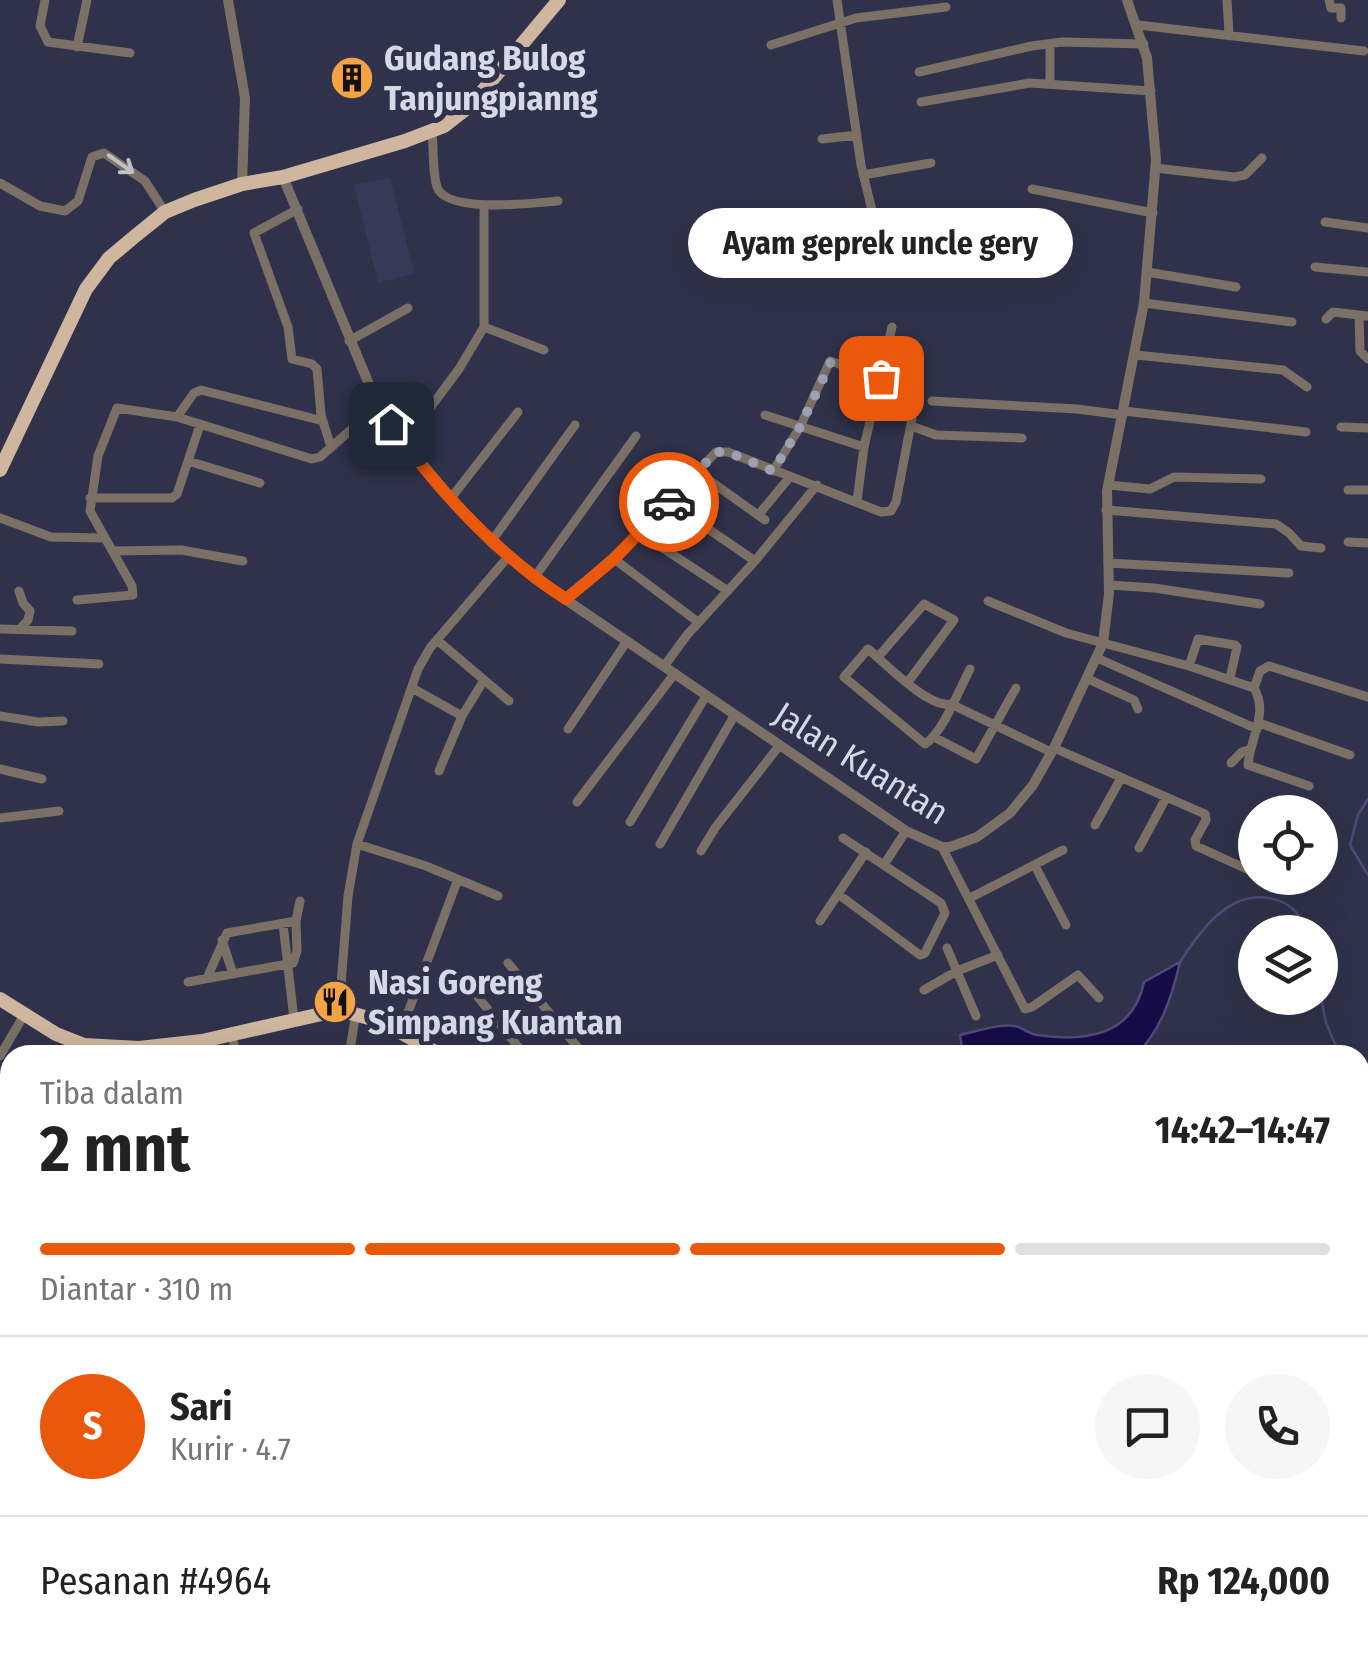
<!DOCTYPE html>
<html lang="id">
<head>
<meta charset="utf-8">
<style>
	:root { --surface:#fff; --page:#f6f6f6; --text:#222; --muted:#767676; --line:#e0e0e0; --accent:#ea580c }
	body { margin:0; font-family:"Fira Sans Condensed",sans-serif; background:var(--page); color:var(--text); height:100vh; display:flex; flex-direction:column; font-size:38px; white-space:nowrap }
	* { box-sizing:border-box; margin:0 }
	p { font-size:32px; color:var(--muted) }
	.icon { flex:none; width:55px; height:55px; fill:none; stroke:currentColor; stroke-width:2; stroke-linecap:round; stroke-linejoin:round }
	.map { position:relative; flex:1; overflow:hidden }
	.side { position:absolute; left:0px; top:1045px; width:1370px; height:622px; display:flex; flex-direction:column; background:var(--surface); border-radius:30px 30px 0 0; box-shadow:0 10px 40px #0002 }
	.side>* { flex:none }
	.fabs { position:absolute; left:1238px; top:795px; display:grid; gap:20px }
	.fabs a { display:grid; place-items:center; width:100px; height:100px; border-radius:50%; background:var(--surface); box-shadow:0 10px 40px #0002; font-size:50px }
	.pin { position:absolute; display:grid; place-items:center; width:85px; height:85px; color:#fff; margin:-42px; border-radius:20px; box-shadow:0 5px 15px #0006 }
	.courier { position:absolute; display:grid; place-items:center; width:100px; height:100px; margin:-50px; border:8px solid #ea580c; border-radius:50%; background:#fff; color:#222; box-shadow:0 2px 12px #0007 }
	.bubble { position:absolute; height:70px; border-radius:35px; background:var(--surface); box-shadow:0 10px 40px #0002; font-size:32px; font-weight:700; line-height:70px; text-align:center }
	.summary em { font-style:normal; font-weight:700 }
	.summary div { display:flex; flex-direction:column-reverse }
	.summary { display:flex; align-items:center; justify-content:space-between; height:170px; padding:0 40px }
	h1 { font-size:65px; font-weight:700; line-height:75px }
	.bar { display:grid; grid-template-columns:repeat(4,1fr); gap:15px 10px; align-content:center; height:120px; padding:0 40px }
	.bar i { height:12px; border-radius:8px; background:var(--line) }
	.bar .current { background:var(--accent) }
	.bar p { grid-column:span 4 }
	.line { display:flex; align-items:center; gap:25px; padding:0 40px; border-top:2px solid var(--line) }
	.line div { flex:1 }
	.round { display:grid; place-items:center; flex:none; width:105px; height:105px; border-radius:52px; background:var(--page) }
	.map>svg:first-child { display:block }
</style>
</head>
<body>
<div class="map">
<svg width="1368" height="1667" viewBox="0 0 1368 1667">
	<rect width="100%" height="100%" fill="#30324b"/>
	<path fill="#383959" d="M390,178L414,273L378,283L354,185Z"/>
	<path fill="#160c48" stroke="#504a78" stroke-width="2.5" d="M1180,962C1172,997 1161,1030 1136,1055H963L960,1035C976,1032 999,1023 1015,1026C1023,1028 1029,1034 1037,1035C1084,1042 1133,1036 1144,982Z
		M325,1658H385V1667H323Z
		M460,1658H528L532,1667H461Z
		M586,1658H641L642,1667H588Z
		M726,1658H781L789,1667H731Z
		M830,1658H885V1667H831Z
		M1023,1658H1141L1124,1667H1045Z"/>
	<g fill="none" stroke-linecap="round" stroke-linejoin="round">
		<path stroke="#504a78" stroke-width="2.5" d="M1368,799L1358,815L1350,845L1368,875
			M1180,962C1200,931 1228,891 1269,898C1291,902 1299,912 1306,932
			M1320,993L1326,1023L1340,1055
			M1360,1071L1368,1076"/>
		<path stroke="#7b7066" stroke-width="9" d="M45,0L40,26L48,42L130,53
			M837,0L861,165L876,227L874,236
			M1227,0L1229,34
			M1329,0L1331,8H1341V18
			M1138,25L1364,51
			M1050,44V83
			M771,45L856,18L946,7
			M77,47L87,0
			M919,72L1032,46L1062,42L1144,44
			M921,102L1030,83L1151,91
			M432,132C434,149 432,171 437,187C446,214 535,203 558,201
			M822,139L857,135
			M1155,168L1234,177L1245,175L1262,158
			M863,175L931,163
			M0,183L40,206L65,211L78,201L92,157L104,153L145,181L165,212
			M1032,189L1153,213
			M298,209L254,233L288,327L292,359L312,364L317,369L321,415L331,447
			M1325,222L1368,228
			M1315,267L1368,272
			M1147,272L1236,287
			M1144,303L1292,322
			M1359,315L1360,351L1368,359
			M1326,319L1333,312L1368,316
			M484,327L544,350
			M349,341L408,308
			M1136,355L1283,370L1307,387
			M932,401L1077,409L1123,415
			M1124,411L1306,432
			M765,415L864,447
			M177,417L194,393L201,390L323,421
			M911,426L936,435L1022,438
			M1341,427L1368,428
			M404,443L459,369L484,327V206
			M188,461L260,483
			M773,471L800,427L830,361L881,378
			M699,473L765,520
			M1108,485L1150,489L1174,477L1261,479
			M1348,490H1368
			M90,498H172L177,494L200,425
			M451,498L518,412
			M857,501L864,447L892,327
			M669,502L755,561
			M1106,510L1276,524L1289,533L1301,546L1321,548
			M760,513L789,478
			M0,518L51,537L103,538
			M640,533L728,591
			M491,542L575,425
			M1348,542L1368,543
			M113,551L181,550L243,561
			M614,559L698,622
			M1108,563L1289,573
			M534,578L636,436
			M1109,585L1154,588L1260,604
			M19,591L23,603L30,611L28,620L20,629
			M566,599L640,533L716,452H728L881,512L891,511L896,502L912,418L908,412L876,399
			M77,600L133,595L132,586L90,511L98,456L117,408L177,417L312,459L320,457L378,406
			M988,601L1066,633L1189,666L1254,688C1269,713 1250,738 1248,765L1309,786
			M0,629L72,631
			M437,640L509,701
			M878,657L924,604L954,620L908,682
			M1097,658L1257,729
			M0,659L99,664
			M665,665L687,635L755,561L817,485
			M1189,666L1198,639L1235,645L1237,647L1230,678
			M970,669C960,688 942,734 925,744L844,677L868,649C886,664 929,709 951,704L1051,752
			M1088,679L1134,700L1138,709
			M412,688L462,716
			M1254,688L1260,671L1269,666L1368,697
			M0,716L38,722L63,721
			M1259,723L1350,755
			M568,729L627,641
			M934,737L976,759L1016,688
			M1054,748L1205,814L1206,820L1195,840L1196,846L1251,871
			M1231,763L1242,752L1251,749
			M0,769L42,779
			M439,771L462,716L484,680
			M577,802L675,673
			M0,818L59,811
			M630,822L706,696
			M1095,825L1121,778
			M357,844L426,866L498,896
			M660,844L734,716
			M942,847L1025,1009L1032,1007L1078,975L1099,998
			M1139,848L1166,798
			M701,851L715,828L779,746
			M885,863L906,831
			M1035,866L1066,925
			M838,894L920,955L925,953L945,913L941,903L843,838
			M970,898L1063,850
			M820,921L866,852
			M283,924L294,1019
			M222,940L233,974
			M947,948L976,1016
			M508,963L584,1055
			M207,978L227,933L296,921L300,901
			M188,982L293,963L297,951L296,921
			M924,990L957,971L998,955
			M477,996L525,1055
			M339,1010L348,896L357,844L418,669L430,648L508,557
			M401,1031L458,879
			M232,1034L236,1055
			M349,1055L356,1013
			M0,1056L24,1015
			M0,1103L10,1109
			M0,1155L10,1136
			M10,1206V1205
			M1360,1234L1368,1231
			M1360,1348L1368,1355
			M1360,1423L1368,1430
			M1360,1466L1368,1458
			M0,1489L10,1488
			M1360,1533L1368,1534
			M1360,1544L1365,1630
			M1225,1667L1230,1658"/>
		<path stroke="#7b7066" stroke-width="10" d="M228,0L245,98L242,184
			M283,177L378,406L404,443L451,498L491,542L534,578L906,831L942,847H950L977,837L1010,813L1033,785L1054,748L1103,643L1109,594L1107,491L1144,303L1156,160L1147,58L1127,0"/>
		<path stroke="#ceb69f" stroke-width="14" d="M0,470L86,289L109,258L134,237L165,212L194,200L242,184L283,177L405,141L444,126L471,105L559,0
			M0,999L56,1034L84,1045L139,1048L202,1041L339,1010L380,1021L441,1055
			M783,1658L784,1667"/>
	</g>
	<defs><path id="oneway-shaft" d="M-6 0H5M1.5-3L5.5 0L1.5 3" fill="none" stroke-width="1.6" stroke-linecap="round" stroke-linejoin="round" transform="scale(2.5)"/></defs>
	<use stroke="#c0bfc8" href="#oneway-shaft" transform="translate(121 164) rotate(35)"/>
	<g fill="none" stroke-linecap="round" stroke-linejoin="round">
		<path stroke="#9d9fb2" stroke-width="10" stroke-dasharray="0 18" d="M669,502L716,452H728L773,471L800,427L832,360L881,378"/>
		<path stroke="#ea580c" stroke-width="12" d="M391,424C439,492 497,554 566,599L614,559L669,502"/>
	</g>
	<defs>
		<g id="building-disc" transform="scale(2.25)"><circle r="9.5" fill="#f4a344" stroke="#30324b"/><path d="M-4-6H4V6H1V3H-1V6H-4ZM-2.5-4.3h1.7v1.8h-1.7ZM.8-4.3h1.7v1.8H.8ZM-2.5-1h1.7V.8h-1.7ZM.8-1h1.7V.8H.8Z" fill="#111"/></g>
		<g id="restaurant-disc" transform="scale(2.25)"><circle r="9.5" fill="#f4a344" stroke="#30324b"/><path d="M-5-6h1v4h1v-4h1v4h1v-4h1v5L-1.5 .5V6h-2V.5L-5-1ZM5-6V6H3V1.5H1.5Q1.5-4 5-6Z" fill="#111"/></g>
	</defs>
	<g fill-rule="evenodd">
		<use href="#building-disc" x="352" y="78"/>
		<use href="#restaurant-disc" x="335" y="1002"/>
	</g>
	<g text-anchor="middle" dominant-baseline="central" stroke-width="10" stroke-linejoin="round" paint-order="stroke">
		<g font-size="35" font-weight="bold" fill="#d7d9e9" stroke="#30324b" text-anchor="start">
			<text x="384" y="58">Gudang Bulog<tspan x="384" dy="40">Tanjungpianng</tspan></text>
			<text x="368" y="982">Nasi Goreng<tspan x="368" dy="40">Simpang Kuantan</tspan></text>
		</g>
		<g font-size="35" fill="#d7d9e9" stroke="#30324b">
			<text transform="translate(861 763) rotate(32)">Jalan Kuantan</text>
		</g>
	</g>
</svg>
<div class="fabs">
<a><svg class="icon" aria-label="locate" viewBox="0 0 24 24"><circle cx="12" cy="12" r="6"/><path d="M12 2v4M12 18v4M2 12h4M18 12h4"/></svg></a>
<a><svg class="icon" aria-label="layers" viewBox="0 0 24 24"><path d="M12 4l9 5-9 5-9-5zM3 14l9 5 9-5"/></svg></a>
</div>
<div class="pin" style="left:881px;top:378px;background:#ea580c"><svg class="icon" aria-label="bag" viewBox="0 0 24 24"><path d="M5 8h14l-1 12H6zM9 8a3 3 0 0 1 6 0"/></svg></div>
<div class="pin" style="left:391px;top:424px;background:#1f2937"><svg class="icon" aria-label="home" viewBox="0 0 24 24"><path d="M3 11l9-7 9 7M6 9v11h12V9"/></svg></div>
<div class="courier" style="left:669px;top:502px"><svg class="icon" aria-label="car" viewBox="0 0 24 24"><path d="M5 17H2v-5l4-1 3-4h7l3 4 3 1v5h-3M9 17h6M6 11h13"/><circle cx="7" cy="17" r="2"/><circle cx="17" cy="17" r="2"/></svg></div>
<div class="bubble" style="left:688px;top:208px;width:385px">Ayam geprek uncle gery</div>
<section class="side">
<div class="summary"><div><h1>2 mnt</h1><p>Tiba dalam</p></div><em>14:42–14:47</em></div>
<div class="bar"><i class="current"></i><i class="current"></i><i class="current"></i><i></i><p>Diantar · 310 m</p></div>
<div class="line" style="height:180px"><b class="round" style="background:var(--accent);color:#fff">S</b><div><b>Sari</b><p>Kurir · 4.7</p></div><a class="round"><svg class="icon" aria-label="chat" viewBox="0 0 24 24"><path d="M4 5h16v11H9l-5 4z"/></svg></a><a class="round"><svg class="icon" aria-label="phone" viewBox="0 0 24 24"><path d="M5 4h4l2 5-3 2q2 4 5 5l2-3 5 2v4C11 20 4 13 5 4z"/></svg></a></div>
<div class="line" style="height:130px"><div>Pesanan #4964</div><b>Rp 124,000</b></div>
</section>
</div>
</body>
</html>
